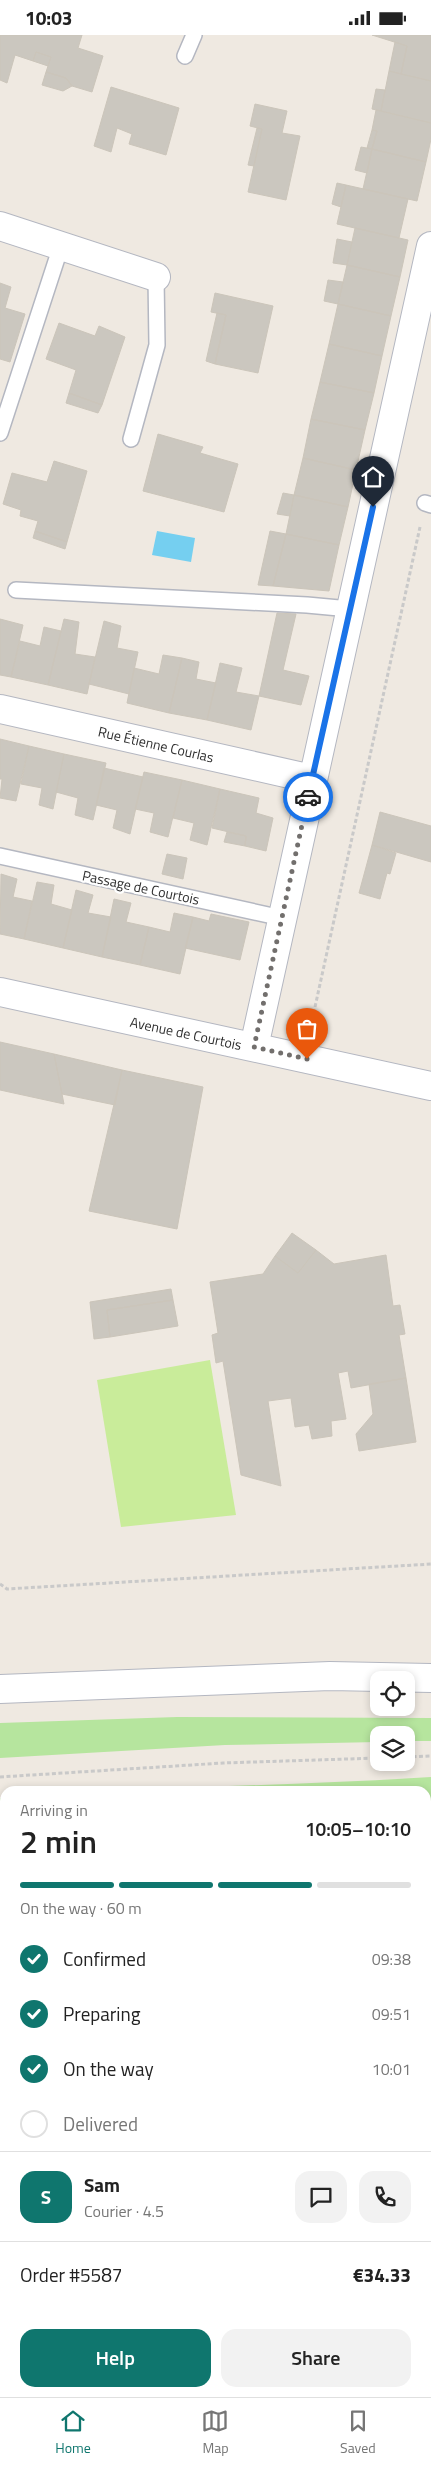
<!DOCTYPE html>
<html lang="en">
<head>
<meta charset="utf-8">
<style>
	:root { --surface:#fff; --page:#f2f2f2; --text:#222; --muted:#767676; --line:#e0e0e0; --accent:#0f766e }
	body { margin:0; font-family:"Titillium Web",sans-serif; background:var(--page); color:var(--text); height:100vh; display:flex; flex-direction:column; font-size:19px; white-space:nowrap }
	* { box-sizing:border-box; margin:0 }
	p { font-size:16px; color:var(--muted) }
	.icon { flex:none; width:28px; height:28px; fill:none; stroke:currentColor; stroke-width:2; stroke-linecap:round; stroke-linejoin:round }
	.map { position:relative; flex:1; overflow:hidden }
	.panel { position:absolute; left:0px; top:1751px; width:431px; height:611px; display:flex; flex-direction:column; background:var(--surface); border-radius:15px 15px 0 0; box-shadow:0 2px 8px #0003 }
	.panel>* { flex:none }
	.controls { position:absolute; left:370px; top:1636px; display:grid; gap:10px }
	.controls a { display:grid; place-items:center; width:45px; height:45px; border-radius:10px; background:var(--surface); box-shadow:0 2px 8px #0003; font-size:25px }
	.pin { position:absolute; display:grid; place-items:center; width:42px; height:42px; color:#fff; margin:-51px -21px; border-radius:50% 50% 50% 0; rotate:-45deg; box-shadow:0 0 5px #0007 }
	.pin .icon { rotate:45deg }
	.courier { position:absolute; display:grid; place-items:center; width:50px; height:50px; margin:-25px; border:4px solid #1a73e8; border-radius:50%; background:#fff; color:#222; box-shadow:0 1px 6px #0007 }
	.head em { font-style:normal; font-weight:600 }
	.head div { display:flex; flex-direction:column-reverse }
	.head { display:flex; align-items:center; justify-content:space-between; height:85px; padding:0 20px }
	h1 { font-size:32px; font-weight:600; line-height:38px }
	.bar { display:grid; grid-template-columns:repeat(4,1fr); gap:8px 5px; align-content:center; height:60px; padding:0 20px }
	.bar i { height:6px; border-radius:4px; background:var(--line) }
	.bar .selected { background:var(--accent) }
	.bar p { grid-column:span 4 }
	.line { display:flex; align-items:center; gap:12px; padding:0 20px; border-top:1px solid var(--line) }
	.line div { flex:1 }
	.round { display:grid; place-items:center; flex:none; width:52px; height:52px; border-radius:15px; background:var(--page) }
	ol { padding:0 20px; list-style:none }
	li { display:flex; align-items:center; gap:15px; height:55px }
	li p { margin-inline-start:auto }
	li .icon { padding:5px; border-radius:50%; background:var(--accent); color:#fff; stroke-width:4 }
	li:last-child { color:var(--muted) }
	li i { width:28px; height:28px; border:2px solid var(--line); border-radius:50% }
	.primary-button { display:flex; gap:10px; margin-top:auto; padding:10px 20px }
	.primary-button a { flex:1; height:58px; border-radius:15px; background:var(--accent); color:#fff; font-size:20px; font-weight:600; line-height:58px; text-align:center }
	.primary-button a+a { background:var(--page); color:var(--text) }
	.status { display:flex; justify-content:space-between; align-items:center; height:35px; padding:0 25px; background:var(--surface); direction:ltr }
	.status svg { height:14px; fill:currentColor }
	.tabs { display:flex; justify-content:space-around; align-items:center; height:70px; border-top:1px solid var(--line); background:var(--surface); font-size:14px; color:var(--muted) }
	.tabs a { display:grid; justify-items:center; gap:2px }
	.tabs .selected { color:var(--accent) }
	.map>svg:first-child { display:block }
</style>
</head>
<body>
<div class="status"><b>10:03</b><svg viewBox="0 0 49 12"><path d="M0 12V9h3v3zM5 12V6h3v6zM10 12V3h3v9zM15 12V0h3v12zM26 1h20v11H26zM47 4h2v5h-2z"/></svg></div>
<div class="map">
<svg width="431" height="2362" viewBox="0 0 431 2362">
	<rect width="100%" height="100%" fill="#efe9e1"/>
	<path fill="#b6e59e" d="M177,1682L431,1683V1706H406V1700H379V1707L225,1710L0,1723V1688Z
		M431,1742V1772H426V1756H119C223,1750 327,1749 431,1742Z
		M0,1763H5V1801H0Z
		M426,1802L431,1803V2240L426,2239Z
		M5,1825V2231L0,2230V1826Z
		M0,2233L5,2234V2358H287L285,2362H0Z
		M426,2316H431V2362H393L394,2358H426Z"/>
	<path fill="#c9ec9a" d="M210,1325L236,1480L121,1492L97,1345Z"/>
	<path fill="#75cff0" d="M157,496L195,503L191,527L152,520Z"/>
	<path fill="#cbc7bf" stroke="#cbc5ba" d="M0,0H82L78,13L103,21L92,57L72,51L66,43L46,37L51,22L36,17L33,26L15,20L7,48L0,45Z
		M372,0H431V46L401,39L407,11Z
		M395,7L407,11L401,39L389,36Z
		M36,17L51,22L48,31L33,26Z
		M389,36L431,46V88L381,76Z
		M46,37L66,43L72,51L63,56L42,50Z
		M111,52L179,73L166,120L129,109L132,99L117,93L111,117L94,111Z
		M376,54L385,55L381,76L372,74Z
		M255,69L287,76L282,98L300,101L286,165L248,157L262,94L250,91Z
		M376,75L431,88V104L426,127L372,114L377,96L372,95Z
		M257,93L262,94L254,131L248,130Z
		M372,95L377,96L372,114L367,113Z
		M361,112L372,114L367,138L355,135Z
		M372,114L426,127L417,166L363,154Z
		M337,148L346,150L341,172L332,169Z
		M346,150L408,164L399,203L337,189Z
		M355,193L408,205L400,242L347,230Z
		M337,204L352,207L347,230L333,228Z
		M347,230L400,242L391,281L338,269Z
		M328,245L343,247L338,269L324,266Z
		M0,248L11,252L5,273L25,279L10,327L0,324Z
		M215,258L273,271L258,338L215,329L226,280L211,277Z
		M338,269L391,281L382,321L329,309Z
		M217,278L226,280L215,329L206,326Z
		M59,288L95,301L99,291L125,302L102,370L69,358L76,335L46,324Z
		M329,309L382,321L374,358L320,347Z
		M320,347L374,358L365,395L311,384Z
		M69,358L102,370L98,378L66,368Z
		M311,384L365,395L356,435L303,423Z
		M158,399L203,412L200,418L238,429L224,477L143,456Z
		M303,423L356,435L348,472L294,460Z
		M54,426L87,436L67,507L35,496L38,486L20,481L21,475L3,469L12,438L47,447Z
		M283,458L294,460L290,481L277,479Z
		M294,460L348,472L339,510L286,499Z
		M35,496L67,507L65,514L33,503Z
		M270,496L286,499L273,551L258,550Z
		M286,499L339,510L329,556L273,551Z
		M277,578L296,579L283,635L309,641L301,670L259,661Z
		M0,584L23,590L11,642L0,640Z
		M64,584L79,587L75,619L95,622L87,659L48,650Z
		M104,586L121,591L117,613L138,617L129,659L89,649Z
		M44,592L61,596L48,650L11,642L20,606L40,611Z
		M163,620L182,623L169,678L127,668L134,633L159,639Z
		M182,623L199,627L196,644L216,648L207,685L169,678Z
		M220,628L242,633L236,657L259,661L251,695L207,685Z
		M0,704L29,711L16,766L0,763L2,744H0Z
		M29,711L64,719L53,774L39,770L42,753L21,749Z
		M64,719L106,728L93,785L75,780L78,763L56,757Z
		M104,733L143,742L130,799L113,793L117,775L96,770Z
		M144,737L182,745L168,802L150,797L154,778L135,774Z
		M182,745L220,754L207,810L190,805L194,788L173,783Z
		M220,754L259,763L256,778L273,783L266,816L245,811L246,801L212,793Z
		M380,777L431,791V827L372,810Z
		M227,797L246,801L245,811L224,807Z
		M372,810L396,818L390,839L387,838L380,864L359,858Z
		M167,819L187,823L183,844L162,839Z
		M1,839L17,844L13,862L32,866L24,904L0,899Z
		M37,847L54,850L51,869L72,875L63,913L24,904Z
		M76,855L93,860L88,878L111,882L102,922L63,913Z
		M114,864L131,868L126,887L149,892L140,930L102,922Z
		M174,878L193,882L180,939L140,930L149,892L170,897Z
		M211,879L249,887L240,925L185,913L193,882L209,886Z
		M0,1007L54,1019L64,1069L0,1055Z
		M54,1019L122,1035L115,1070L62,1059Z
		M122,1035L203,1052L177,1194L89,1176Z
		M292,1198L316,1215L298,1238L275,1221Z
		M316,1215L334,1229L386,1220L393,1271L400,1270L405,1299L399,1300L406,1343L351,1353L348,1336L338,1338L346,1384L331,1386L332,1401L312,1404L309,1390L295,1392L291,1363L268,1366L281,1451L241,1440L223,1326L216,1328L212,1300L218,1298L210,1247L263,1239L275,1221L298,1238Z
		M171,1254L173,1265L107,1275L110,1302L94,1304L90,1267Z
		M173,1265L178,1291L110,1302L107,1275Z
		M406,1343L416,1407L359,1416L356,1399L373,1379L369,1349Z"/>
	<g fill="none" stroke-linecap="round" stroke-linejoin="round">
		<g stroke="#b4b7c1" stroke-width="18">
			<path id="service" d="M185,21L194,0
				M0,398L61,211
				M131,404L157,310L156,242
				M425,468L431,470
				M16,555L307,570L350,574
				M0,821L282,883"/>
		</g>
		<g stroke="#b4b7c1" stroke-width="30">
			<path id="minor" d="M0,191L156,242
				M0,674L312,744
				M0,957L431,1051
				M254,1012L431,211
				M0,1654L330,1641L431,1643"/>
		</g>
		<path stroke="#c9c9c9" stroke-width="3" stroke-dasharray="4 2.5" stroke-linecap="butt" d="M315,972L420,492
			M0,1549L7,1554L431,1529
			M406,1722L431,1721
			M0,1742L223,1728L379,1723
			M426,1778H431
			M0,1810H5"/>
		<use href="#service" stroke="#fff" stroke-width="15"/>
		<use href="#minor" stroke="#fff" stroke-width="28"/>
	</g>
	<g fill="none" stroke-linecap="round" stroke-linejoin="round">
		<path stroke="#726f6d" stroke-width="5" stroke-dasharray="0 9" d="M307,1024L254,1012L308,762"/>
		<path stroke="#1a73e8" stroke-width="6" d="M308,762L373,472"/>
	</g>
	<g text-anchor="middle" dominant-baseline="central" stroke-width="4.5" stroke-linejoin="round" paint-order="stroke">
		<g font-size="14" fill="#2e2e2e" stroke="#fff">
			<text transform="translate(156 709) rotate(13)">Rue Étienne Courlas</text>
			<text transform="translate(141 852) rotate(12)">Passage de Courtois</text>
			<text transform="translate(186 998) rotate(12)">Avenue de Courtois</text>
		</g>
	</g>
</svg>
<div class="controls">
<a><svg class="icon" aria-label="locate" viewBox="0 0 24 24"><circle cx="12" cy="12" r="6"/><path d="M12 2v4M12 18v4M2 12h4M18 12h4"/></svg></a>
<a><svg class="icon" aria-label="layers" viewBox="0 0 24 24"><path d="M12 4l9 5-9 5-9-5zM3 14l9 5 9-5"/></svg></a>
</div>
<div class="pin" style="left:307px;top:1024px;background:#ea580c"><svg class="icon" aria-label="bag" viewBox="0 0 24 24"><path d="M5 8h14l-1 12H6zM9 8a3 3 0 0 1 6 0"/></svg></div>
<div class="pin" style="left:373px;top:472px;background:#1f2937"><svg class="icon" aria-label="home" viewBox="0 0 24 24"><path d="M3 11l9-7 9 7M6 9v11h12V9"/></svg></div>
<div class="courier" style="left:308px;top:762px"><svg class="icon" aria-label="car" viewBox="0 0 24 24"><path d="M5 17H2v-5l4-1 3-4h7l3 4 3 1v5h-3M9 17h6M6 11h13"/><circle cx="7" cy="17" r="2"/><circle cx="17" cy="17" r="2"/></svg></div>
<section class="panel">
<div class="head"><div><h1>2 min</h1><p>Arriving in</p></div><em>10:05–10:10</em></div>
<div class="bar"><i class="selected"></i><i class="selected"></i><i class="selected"></i><i></i><p>On the way · 60 m</p></div>
<ol>
<li><svg class="icon" aria-label="check" viewBox="0 0 24 24"><path d="M5 12l5 5 9-10"/></svg>Confirmed<p>09:38</p></li>
<li><svg class="icon" aria-label="check" viewBox="0 0 24 24"><path d="M5 12l5 5 9-10"/></svg>Preparing<p>09:51</p></li>
<li><svg class="icon" aria-label="check" viewBox="0 0 24 24"><path d="M5 12l5 5 9-10"/></svg>On the way<p>10:01</p></li>
<li><i></i>Delivered</li>
</ol>
<div class="line" style="height:90px"><b class="round" style="background:var(--accent);color:#fff">S</b><div><b>Sam</b><p>Courier · 4.5</p></div><a class="round"><svg class="icon" aria-label="chat" viewBox="0 0 24 24"><path d="M4 5h16v11H9l-5 4z"/></svg></a><a class="round"><svg class="icon" aria-label="phone" viewBox="0 0 24 24"><path d="M5 4h4l2 5-3 2q2 4 5 5l2-3 5 2v4C11 20 4 13 5 4z"/></svg></a></div>
<div class="line" style="height:65px"><div>Order #5587</div><b>€34.33</b></div>
<div class="primary-button"><a>Help</a><a>Share</a></div>
</section>
</div>
<nav class="tabs">
<a class="selected"><svg class="icon" aria-label="home" viewBox="0 0 24 24"><path d="M3 11l9-7 9 7M6 9v11h12V9"/></svg>Home</a>
<a><svg class="icon" aria-label="map" viewBox="0 0 24 24"><path d="M3 6l6-2 6 2 6-2v14l-6 2-6-2-6 2zM9 4v14M15 6v14"/></svg>Map</a>
<a><svg class="icon" aria-label="saved" viewBox="0 0 24 24"><path d="M7 4h10v16l-5-4-5 4z"/></svg>Saved</a>
</nav>
</body>
</html>
